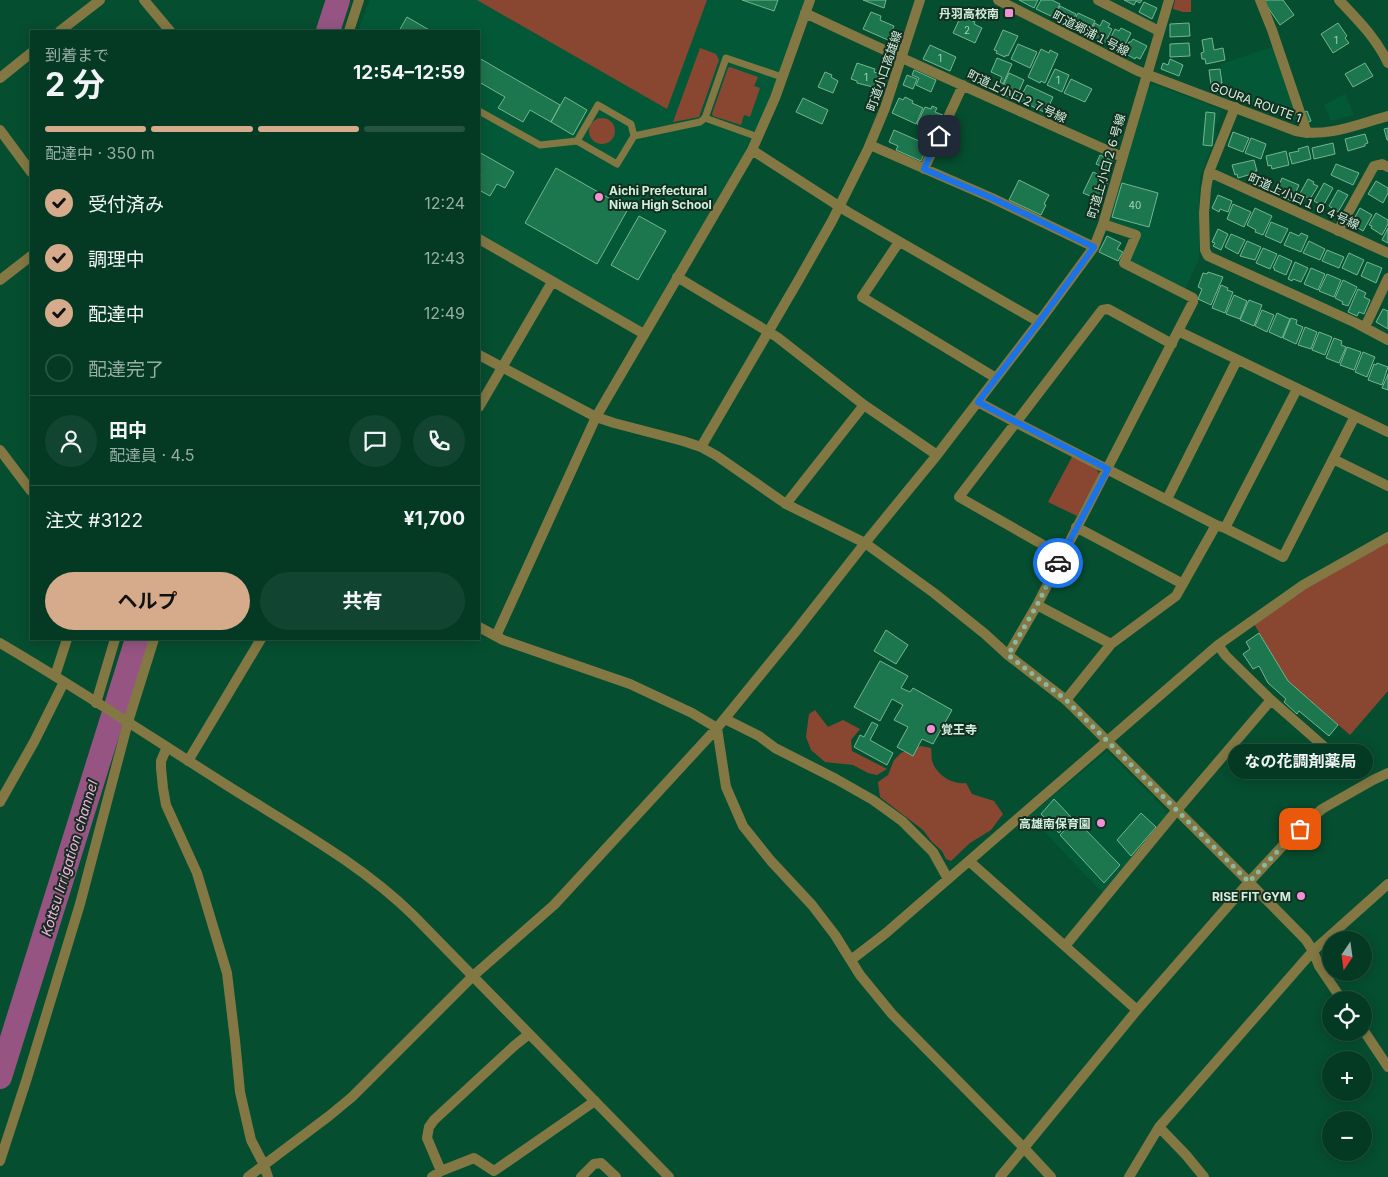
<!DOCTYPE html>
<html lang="ja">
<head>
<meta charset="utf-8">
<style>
	:root { --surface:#043a24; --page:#124531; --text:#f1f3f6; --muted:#97ada6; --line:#255441; --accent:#d6ab8b }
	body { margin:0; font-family:Inter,"Noto Sans JP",sans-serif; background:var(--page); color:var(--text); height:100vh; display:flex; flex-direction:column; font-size:19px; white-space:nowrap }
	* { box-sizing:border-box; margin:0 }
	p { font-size:16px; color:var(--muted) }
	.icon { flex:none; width:28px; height:28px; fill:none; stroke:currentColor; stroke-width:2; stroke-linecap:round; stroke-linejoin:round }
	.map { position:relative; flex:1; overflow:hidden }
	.details { position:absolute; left:30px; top:30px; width:450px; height:610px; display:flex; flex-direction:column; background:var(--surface); border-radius:0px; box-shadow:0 2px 12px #0003,0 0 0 1px var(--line) }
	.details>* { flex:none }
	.needle { width:32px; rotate:193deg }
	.tools { position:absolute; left:1322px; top:931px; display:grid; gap:10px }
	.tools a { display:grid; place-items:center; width:50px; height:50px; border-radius:50%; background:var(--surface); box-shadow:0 2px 12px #0003,0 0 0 1px var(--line); font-size:25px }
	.pin { position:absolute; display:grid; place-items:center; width:42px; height:42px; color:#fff; margin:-21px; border-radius:10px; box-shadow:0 2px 8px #0006 }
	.courier { position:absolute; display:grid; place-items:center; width:50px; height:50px; margin:-25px; border:4px solid #1a73e8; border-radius:50%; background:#fff; color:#222; box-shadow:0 1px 6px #0007 }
	.bubble { position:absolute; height:35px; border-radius:18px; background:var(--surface); box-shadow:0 2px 12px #0003,0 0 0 1px var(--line); font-size:16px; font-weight:700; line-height:35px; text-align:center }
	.summary em { font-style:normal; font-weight:700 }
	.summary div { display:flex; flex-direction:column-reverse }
	.summary { display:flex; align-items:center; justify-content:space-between; height:85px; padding:0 15px }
	h1 { font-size:32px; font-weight:700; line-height:38px }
	.bar { display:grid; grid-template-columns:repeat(4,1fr); gap:8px 5px; align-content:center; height:60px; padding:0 15px }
	.bar i { height:6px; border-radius:4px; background:var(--line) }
	.bar .on { background:var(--accent) }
	.bar p { grid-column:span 4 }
	.line { display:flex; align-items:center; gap:12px; padding:0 15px; border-top:1px solid var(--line) }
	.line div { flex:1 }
	.round { display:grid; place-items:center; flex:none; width:52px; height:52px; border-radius:26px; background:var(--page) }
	ol { padding:0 15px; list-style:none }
	li { display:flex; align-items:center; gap:15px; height:55px }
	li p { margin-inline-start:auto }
	li .icon { padding:5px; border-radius:50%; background:var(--accent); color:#111; stroke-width:4 }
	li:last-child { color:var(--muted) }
	li i { width:28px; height:28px; border:2px solid var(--line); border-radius:50% }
	.action { display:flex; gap:10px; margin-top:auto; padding:10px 15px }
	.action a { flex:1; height:58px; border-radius:30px; background:var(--accent); color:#111; font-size:20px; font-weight:700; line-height:58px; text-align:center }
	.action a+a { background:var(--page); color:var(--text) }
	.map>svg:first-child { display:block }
</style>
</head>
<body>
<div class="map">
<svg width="1388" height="1177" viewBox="0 0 1388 1177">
	<rect width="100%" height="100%" fill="#064e30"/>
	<path fill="#035937" d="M370,0H805L769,102L742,157L643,326L639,327L479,236V31H358Z
		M1275,46L1302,123L1225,95L1220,64Z
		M1154,84L1222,110L1215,128L1217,134L1200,177L1199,205V259L1185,289L1129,261L1141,233L1108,222L1147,87Z
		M1345,94L1354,115L1331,121L1324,105Z
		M1107,751L1169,814L1105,895L1029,816Z"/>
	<path fill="#894732" d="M477,0H707L667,109Z
		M1175,0H1191V12H1183L1173,9Z
		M700,48L716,54L719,60L699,117L673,122Z
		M730,67L758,77L754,86L760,88L750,117L744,115L741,125L713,116L712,114L728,68Z
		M589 131a13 13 0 1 1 26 0a13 13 0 1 1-26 0Z
		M1073,455L1096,468L1099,474L1077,516L1048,502Z
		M1388,541V691L1350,735L1288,681L1254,624L1305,588Z
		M815,710L828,727L843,720L860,729L851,740L852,751L887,769L877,775L868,773L853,765L825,762L811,750L806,737L809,714Z
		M921,746L931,748C932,752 931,757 932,760C935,774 952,785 966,783L972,794L994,801L1003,814L991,830L970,843L951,861L946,859L942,851L932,842L923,830L880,797L878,782L888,775L894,760L901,753Z"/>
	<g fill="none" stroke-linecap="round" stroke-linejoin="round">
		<path stroke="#955482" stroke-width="24" d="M328,31L338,0
			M0,1077L137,639"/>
	</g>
	<path fill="#1d774e" stroke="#76b491" d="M742,0H778L774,11Z
		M863,0H886L884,8Z
		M1019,0H1038L1034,8Z
		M1041,0H1052L1060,4L1053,17L1036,9Z
		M1124,0H1142L1140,3L1136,1L1134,5Z
		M1267,0H1283L1294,15L1280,25L1264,2Z
		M1144,2L1157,8L1152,19L1139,12Z
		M1060,6L1076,14L1070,26L1054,18Z
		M871,12L881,16L880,20L894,26L888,40L863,29Z
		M1078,13L1095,21L1088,34L1073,28L1075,24L1073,23Z
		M961,16L975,22L974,24L982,28L975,43L953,33Z
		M407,17L431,31H399Z
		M1103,20L1110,24L1108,27L1112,29L1105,43L1089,35L1095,23L1100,26Z
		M1189,23L1190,36L1170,37V24Z
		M1338,23L1347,36L1345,38L1349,43L1333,53L1321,34Z
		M1121,28L1131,33L1124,47L1121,46L1119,50L1111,46L1113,41L1110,39L1115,29L1119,31Z
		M1003,30L1018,36L1008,56L1006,55L1005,57L996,53L997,51L994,50Z
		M1212,38L1214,50L1223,48L1225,60L1206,64L1205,59H1202L1201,53L1204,52L1202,40Z
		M1133,39L1147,46L1140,59L1136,57L1135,59L1124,53L1129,42H1131Z
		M1189,43L1190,56L1170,57V44Z
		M1018,44L1037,52L1030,68L1011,59Z
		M930,45L956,57L950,71L923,59Z
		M1041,49L1049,53L1050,50L1058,54L1045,83L1041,81L1040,83L1028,77Z
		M479,58L560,105L551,122L530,110L523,122L498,108L505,97L479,82Z
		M997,58L1012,64L1003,84L1000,82L1002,77L991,72Z
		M1170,59L1183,65L1179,76L1161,69L1163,63L1168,65Z
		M857,63L875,69L874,72L882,75L877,88L857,83V81L851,79Z
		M1365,63L1373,76L1353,87L1345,74Z
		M1055,69L1069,75L1062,92L1047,85Z
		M1220,69L1222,83L1211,85L1209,70Z
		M914,70L936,80L931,92L916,85L919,78L912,75Z
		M825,72L832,75L831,77L838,81L833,93L818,87Z
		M1009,73L1024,80L1015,100L1000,93Z
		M907,75L917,79L913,89L903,85Z
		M1071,79L1092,89L1085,102L1064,93Z
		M1027,85L1053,97L1046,113L1019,100Z
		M565,97L587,110L573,135L551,122Z
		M905,97L913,101L912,103L923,108L916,124L892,113L899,98L903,100Z
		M803,98L828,110L822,124L796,112Z
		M932,106L937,108L935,112L943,115L939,122L941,123L936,133L917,124L925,107L931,109Z
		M1307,111L1311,121L1306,123L1303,113Z
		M1206,112L1215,113L1212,146L1203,145Z
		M1388,128V140H1387L1384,129Z
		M894,130L928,145L921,161L896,150L898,146L889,142Z
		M1233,132L1249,138L1243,152L1228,146Z
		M1365,134L1368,143L1365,144V146L1348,151L1345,139Z
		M1251,138L1266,144L1261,159L1245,153Z
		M1333,143L1335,154L1314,159L1312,148Z
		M1308,146L1311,159L1292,164L1289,153L1299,151L1298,149Z
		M1286,151L1289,165L1272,169L1271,165L1268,166L1266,156Z
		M479,152L514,172L505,188L497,184L490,196L479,190V179L481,175L479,174Z
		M1100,155L1113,161L1109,170L1096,164Z
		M1254,160L1257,171H1255V173L1238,178L1237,174L1235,175L1232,165Z
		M1336,164L1359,173L1353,185L1331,175Z
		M556,168L628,209L597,264L525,223Z
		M1093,172L1109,179L1100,200L1083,193Z
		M1282,178L1299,185L1292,201L1275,194Z
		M1308,179L1314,182L1313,184L1318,186L1310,199L1306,197L1304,201L1298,197Z
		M1019,180L1049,195L1044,204L1046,205L1041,215L1009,200Z
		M1376,181L1388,188V193L1383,203L1368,194Z
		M1122,183L1158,193L1149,227L1112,217Z
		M1324,183L1333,188L1323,206L1314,201Z
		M1338,190L1348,195L1338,212L1329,206Z
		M1218,195L1232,201L1228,212L1220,209L1219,212L1212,208Z
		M1233,204L1251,212L1244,227L1227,219Z
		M1255,208L1272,216L1263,235L1255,232L1256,230L1247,225Z
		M1360,208L1372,215L1363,231L1351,224Z
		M1376,213L1388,220V224L1382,235L1371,228L1372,226L1369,225Z
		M639,216L666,231L638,280L611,265Z
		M1271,222L1288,229L1281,243L1265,236Z
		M1388,228V243L1382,240Z
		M1218,229L1228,234L1221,250L1213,246L1215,243L1212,242Z
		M1290,232L1299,236L1301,233L1308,236L1301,252L1284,245Z
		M1231,234L1245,240L1238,254L1225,247Z
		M1107,236L1121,243L1117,249L1123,252L1118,261L1099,252Z
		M1247,241L1261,247L1255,260L1240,256Z
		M1309,241L1325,249L1320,260L1303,253Z
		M1263,248L1277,254L1270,269L1256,263Z
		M1327,250L1344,257L1339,268L1322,261Z
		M1349,253L1364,260L1357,275L1342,268Z
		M1279,255L1292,261L1286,275L1274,270L1275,269L1273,268Z
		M1295,262L1308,268L1301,282L1293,279L1292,281L1288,279Z
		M1367,262L1382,268L1376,283L1361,276Z
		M1311,268L1325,274L1318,290L1304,284Z
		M1208,272L1223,277L1211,305L1198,299L1202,289L1198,287L1203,273L1207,274Z
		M1327,274L1341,280L1334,297L1319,291Z
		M1343,280L1357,287L1348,306L1342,304L1343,302L1335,298Z
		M1221,285L1228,288L1227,290L1233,292L1225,313L1212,308Z
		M1358,289L1366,293L1364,297L1370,300L1364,314L1359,312L1357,316L1348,312Z
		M1234,295L1247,301L1240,319L1226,314Z
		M1249,300L1262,305L1254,326L1240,320Z
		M1383,309L1388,311V329L1376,322Z
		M1262,310L1274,315L1267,332L1255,326Z
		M1277,313L1290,319L1282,338L1269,332Z
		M1291,318L1297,320L1296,324L1303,327L1296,344L1283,338Z
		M1305,327L1317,332L1311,349L1298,345Z
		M1319,332L1332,337L1325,355L1312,350Z
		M1334,338L1342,341L1341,345L1346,347L1339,363L1326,358Z
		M1347,347L1361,352L1354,370L1340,365Z
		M1363,352L1375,357L1367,377L1355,372Z
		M1377,363L1388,367L1382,385L1368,380L1374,364L1376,365Z
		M1388,374V390L1382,388Z
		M886,630L908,645L896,664L874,651Z
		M1259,633L1288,681L1338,725L1329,736L1299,711L1297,714L1284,702L1286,699L1268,683L1259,666L1253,669L1243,654L1250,649L1246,642Z
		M880,661L908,676L901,688L910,692L913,688L952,710L933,744L922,739L913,756L897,747L908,727L894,720L903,705L892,699L880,721L854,707Z
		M872,722L878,725L870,740L893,753L887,765L854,747L860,735L864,737Z
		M1054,799L1072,818L1059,833L1041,814Z
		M1141,813L1156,827L1131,856L1117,840Z
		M1075,819L1120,865L1104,883L1060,835Z"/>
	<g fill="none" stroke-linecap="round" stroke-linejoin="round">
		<path stroke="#837843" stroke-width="7" d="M479,111L540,145L577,141
			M634,136L631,124L598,105L577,141L617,164L634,136L700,122L705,118
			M758,137L705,118L726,58L782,77"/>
		<path stroke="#837843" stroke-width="10" d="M144,0L170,31
			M1098,0L1159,31
			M1260,0L1272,30L1307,133
			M1339,0C1358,20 1376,38 1388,63
			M805,13C910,63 1016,109 1122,157
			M60,31L100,0
			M349,31L359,0
			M0,78L31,53
			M1235,107L1209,172L1206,189L1204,213L1205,250L1208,256L1356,323L1388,340
			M0,130L31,172
			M870,145L992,198L1094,247L1103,224L1169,0
			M752,150L848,212L1039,322
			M924,169L963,85
			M1209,172L1388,253
			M1103,224L1136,235L1124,263L1193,298V302L1178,331
			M1338,231L1374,166L1382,164L1388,167
			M479,239L644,334
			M899,242L862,297L996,378
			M677,277L777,337L864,405L937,455
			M0,280L31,256
			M1365,327L1388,278
			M978,402L1015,422L1216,525L1225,528L1283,557L1355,416
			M479,407L552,282
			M0,450L31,491
			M1333,459L1388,486
			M1167,499L1237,360
			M786,504L864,405
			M1076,527L1183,584
			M1225,528L1297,389
			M1061,555L959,497L1102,310L1108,309L1172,344
			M1037,605L1111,644
			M479,627L503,640L630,684L692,713L717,728L726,787L743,826L771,861L812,905L835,935L860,975L892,1014L1023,1147L1051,1177
			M496,636L596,417L752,150L775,98L810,0
			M1218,645L1226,656L1271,700L1336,757
			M1008,655L1037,605L1178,331L1388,432
			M55,676L67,639
			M1066,700L1111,644L1176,596L1216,525
			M96,703L115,639
			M725,719L759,736L775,748L836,779L873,800L902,821L933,852L948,879
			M167,747L161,761V768L163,788L166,805L197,873L227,973L235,1040L240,1092L251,1140L264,1165L268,1177
			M0,802L34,742L64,682
			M969,861L1137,1010
			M1065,946L1177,810L1271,700
			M1313,951L1319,966L1342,1000
			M851,960L886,933L1218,645L1303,585L1388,537
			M1364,1031L1388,1067
			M1159,1127L1186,1155L1204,1177
			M0,1161L27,1078L80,904L128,722L154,639
			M441,1171L427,1138L429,1127L434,1120L514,1046L529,1034
			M248,1177L329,1116L352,1097L473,976L554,905L717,728L796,631L865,543L937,455L1039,322L1094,247
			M432,1177L441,1171L474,1158L494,1171L595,1101
			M581,1177L594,1164L601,1163L616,1177
			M1129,1177L1159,1127L1313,951L1388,884"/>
		<path stroke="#837843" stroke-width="10" d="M998,0L1138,71L1296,131C1327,138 1358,124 1388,116
			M479,355L596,417L614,423L683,441L701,447L717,456L786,504L865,543L934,593L985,634L1008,655L1066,700L1249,882L1306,940L1313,951
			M701,447L798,281L832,221L868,149L885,108L920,0
			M0,643C77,688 152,738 228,786C291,826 360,863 414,916L669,1177
			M188,761L261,639
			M1000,1177L1137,1010L1249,882L1289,839L1322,809L1373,780L1388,773"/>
	</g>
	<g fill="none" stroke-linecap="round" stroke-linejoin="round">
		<path stroke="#89b7a0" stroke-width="5" stroke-dasharray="0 9" d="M1058,563L1037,605L1008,655L1066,700L1249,882L1289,839L1300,829"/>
		<path stroke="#1a73e8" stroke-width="6" d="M939,136L924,169L992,198L1094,247L1039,322L978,402L1016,422L1108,469L1058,563"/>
	</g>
	<g fill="#f391d6" stroke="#142e20" stroke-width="2">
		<rect x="1004" y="8" width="10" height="10" rx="2.5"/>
		<circle cx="599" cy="197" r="5"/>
		<circle cx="931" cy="729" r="5"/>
		<circle cx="1101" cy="823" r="5"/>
		<circle cx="1301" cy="896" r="5"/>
	</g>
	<g text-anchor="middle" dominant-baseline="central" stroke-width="4" stroke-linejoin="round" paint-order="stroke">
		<g font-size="10" fill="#a3d2b9">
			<text x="967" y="30">2</text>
			<text x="1336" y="40">1</text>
			<text x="940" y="58">1</text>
			<text x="866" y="77">1</text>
			<text x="1058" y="80">1</text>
			<text x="1135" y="205">40</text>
		</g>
		<g font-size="12" font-weight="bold" fill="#d0f0dd" stroke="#142e20" text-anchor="end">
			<text x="999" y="13">丹羽高校南</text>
			<text x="609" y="190" text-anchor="start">Aichi Prefectural<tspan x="609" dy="14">Niwa High School</tspan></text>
			<text x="941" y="729" text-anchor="start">覚王寺</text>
			<text x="1091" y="823">高雄南保育園</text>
			<text x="1291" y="896">RISE FIT GYM</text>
		</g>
		<g font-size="12" fill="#d0f0dd" stroke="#142e20">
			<text transform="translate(1091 33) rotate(27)">町道郷浦１号線</text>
			<text transform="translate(884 71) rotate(-71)">町道小口高雄線</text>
			<text transform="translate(1017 96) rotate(25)">町道上小口２７号線</text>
			<text transform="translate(1256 102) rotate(20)">GOURA ROUTE 1</text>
			<text transform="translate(1106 166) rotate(-74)">町道上小口２６号線</text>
			<text transform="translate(1304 201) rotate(24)">町道上小口１０４号線</text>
		</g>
		<g font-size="14" font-style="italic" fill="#f8ade0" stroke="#142e20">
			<text transform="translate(69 858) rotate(-73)">Kottsu Irrigation channel</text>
		</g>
	</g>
</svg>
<div class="tools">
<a><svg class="needle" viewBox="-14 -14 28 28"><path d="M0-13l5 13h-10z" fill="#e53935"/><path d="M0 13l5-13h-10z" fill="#97ada6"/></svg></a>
<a><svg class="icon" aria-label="locate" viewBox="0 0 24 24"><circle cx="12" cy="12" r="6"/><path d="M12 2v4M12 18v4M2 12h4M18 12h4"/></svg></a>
<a>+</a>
<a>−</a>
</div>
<div class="pin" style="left:1300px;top:829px;background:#ea580c"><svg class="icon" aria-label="bag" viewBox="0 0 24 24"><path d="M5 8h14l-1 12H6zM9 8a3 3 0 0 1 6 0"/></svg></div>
<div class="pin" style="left:939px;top:136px;background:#1f2937"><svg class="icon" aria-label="home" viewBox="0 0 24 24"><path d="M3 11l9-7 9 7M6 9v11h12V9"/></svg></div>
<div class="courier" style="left:1058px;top:563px"><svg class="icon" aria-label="car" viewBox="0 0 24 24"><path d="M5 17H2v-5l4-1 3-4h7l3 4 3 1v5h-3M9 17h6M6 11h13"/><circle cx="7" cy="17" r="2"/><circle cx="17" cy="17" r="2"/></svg></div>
<div class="bubble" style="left:1228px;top:744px;width:145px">なの花調剤薬局</div>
<section class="details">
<div class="summary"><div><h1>2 分</h1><p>到着まで</p></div><em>12:54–12:59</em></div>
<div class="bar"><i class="on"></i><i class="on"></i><i class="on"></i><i></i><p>配達中 · 350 m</p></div>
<ol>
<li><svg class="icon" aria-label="check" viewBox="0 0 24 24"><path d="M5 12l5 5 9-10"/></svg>受付済み<p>12:24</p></li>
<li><svg class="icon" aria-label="check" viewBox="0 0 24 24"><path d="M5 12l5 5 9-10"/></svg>調理中<p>12:43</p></li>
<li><svg class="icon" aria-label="check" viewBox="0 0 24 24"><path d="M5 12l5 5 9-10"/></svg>配達中<p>12:49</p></li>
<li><i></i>配達完了</li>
</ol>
<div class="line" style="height:90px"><a class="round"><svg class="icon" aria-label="person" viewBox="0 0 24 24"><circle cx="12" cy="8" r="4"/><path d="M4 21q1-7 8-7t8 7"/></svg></a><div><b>田中</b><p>配達員 · 4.5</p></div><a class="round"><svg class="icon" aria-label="chat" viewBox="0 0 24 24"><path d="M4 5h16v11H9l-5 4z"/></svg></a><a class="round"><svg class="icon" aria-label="phone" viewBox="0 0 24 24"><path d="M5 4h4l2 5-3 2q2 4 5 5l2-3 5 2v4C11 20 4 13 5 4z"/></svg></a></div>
<div class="line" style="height:65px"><div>注文 #3122</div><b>¥1,700</b></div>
<div class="action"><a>ヘルプ</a><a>共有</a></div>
</section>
</div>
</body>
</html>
